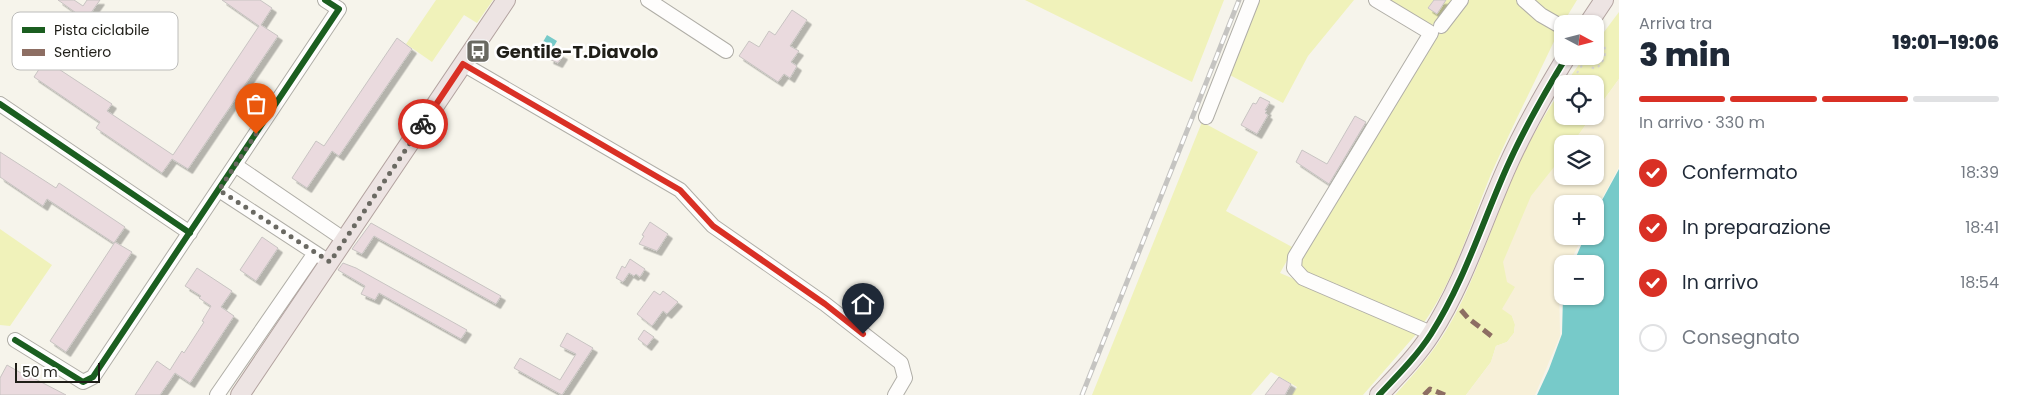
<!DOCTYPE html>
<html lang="it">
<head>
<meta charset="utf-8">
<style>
	:root { --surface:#fff; --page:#f6f6f7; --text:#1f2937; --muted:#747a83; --line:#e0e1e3; --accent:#d93025 }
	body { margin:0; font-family:Poppins,sans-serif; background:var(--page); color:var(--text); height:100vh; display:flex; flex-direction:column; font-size:19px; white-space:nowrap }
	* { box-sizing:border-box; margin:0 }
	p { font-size:16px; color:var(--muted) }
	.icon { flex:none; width:28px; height:28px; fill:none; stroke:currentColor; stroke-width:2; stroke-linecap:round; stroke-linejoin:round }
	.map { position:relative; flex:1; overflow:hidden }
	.drawer { display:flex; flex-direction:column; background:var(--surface); width:400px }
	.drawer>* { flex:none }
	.needle { width:32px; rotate:97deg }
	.fabs { position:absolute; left:1554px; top:15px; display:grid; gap:10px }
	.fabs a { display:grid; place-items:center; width:50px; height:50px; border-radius:10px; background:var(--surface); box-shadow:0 1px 4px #0004; font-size:25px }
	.scale { position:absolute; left:15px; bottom:12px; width:85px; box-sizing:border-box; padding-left:5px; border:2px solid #1f1e18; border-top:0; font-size:14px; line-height:18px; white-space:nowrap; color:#1f1e18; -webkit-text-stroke:4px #fff; paint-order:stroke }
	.pin { position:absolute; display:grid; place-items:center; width:42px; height:42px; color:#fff; margin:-51px -21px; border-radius:50% 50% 50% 0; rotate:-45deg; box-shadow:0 0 5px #0007 }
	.pin .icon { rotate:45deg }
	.courier { position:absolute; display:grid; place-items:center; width:50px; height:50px; margin:-25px; border:4px solid #d93025; border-radius:50%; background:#fff; color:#222; box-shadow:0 1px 6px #0007 }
	.summary em { font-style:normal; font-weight:800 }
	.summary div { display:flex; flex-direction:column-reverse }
	.summary { display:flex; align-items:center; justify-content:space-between; height:85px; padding:0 20px }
	h1 { font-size:32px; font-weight:800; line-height:38px }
	.bar { display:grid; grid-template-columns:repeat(4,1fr); gap:8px 5px; align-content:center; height:60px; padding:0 20px }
	.bar i { height:6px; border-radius:4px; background:var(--line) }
	.bar .current { background:var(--accent) }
	.bar p { grid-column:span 4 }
	ol { padding:0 20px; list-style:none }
	li { display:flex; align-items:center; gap:15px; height:55px }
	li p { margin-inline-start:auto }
	li .icon { padding:5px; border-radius:50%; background:var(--accent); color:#fff; stroke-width:4 }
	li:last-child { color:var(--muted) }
	li i { width:28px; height:28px; border:2px solid var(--line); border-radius:50% }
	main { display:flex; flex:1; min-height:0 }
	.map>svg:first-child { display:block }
</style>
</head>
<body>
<main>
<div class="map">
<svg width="1619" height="395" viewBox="0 0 1619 395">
	<defs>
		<filter id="shadow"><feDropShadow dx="4.5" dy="4.5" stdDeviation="0" flood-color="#0004"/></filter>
	</defs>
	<rect width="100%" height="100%" fill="#f6f4eb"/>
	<path fill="#f0f2ba" d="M436,0H493L477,23L464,15L432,62L406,44Z
		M1025,0H1224L1192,82Z
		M1255,0H1354L1308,56L1283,103L1226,73Z
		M1385,0H1457L1446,13L1431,26Z
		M1467,0H1518L1538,22L1560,29C1537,77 1513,125 1491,174C1470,225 1455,279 1423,324L1304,271L1301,262L1302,255L1443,28Z
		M1529,0H1577L1563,23Z
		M1619,12V79L1595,112V84H1565L1585,56H1595V44Z
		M1562,88V116H1592L1572,144H1562V157L1559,162L1515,287L1512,316L1515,324L1514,333L1507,342L1496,346L1491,362L1466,395H1395C1414,374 1433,353 1447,329C1476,280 1491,226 1514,175C1527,144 1544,116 1562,88Z
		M1202,122L1258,152L1226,211L1294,248L1280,273L1418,332L1363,395H1292L1297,387L1271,372L1251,395H1092Z
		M0,229L52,265L10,326L0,325Z"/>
	<path fill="#f7f0d8" d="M1619,79V167L1595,211V204H1562V236H1583L1569,264H1562V277L1559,285L1560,336L1535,395H1466L1491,362L1496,346L1507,342L1514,333L1515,325L1512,316L1502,309L1515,287L1507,282L1503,262L1531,196L1562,157V176H1595V144H1572L1592,116H1595V112Z"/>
	<path fill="#77cac9" d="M547,35L557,41L550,53L540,47Z
		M1619,169V395H1537L1549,369L1562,334L1563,296H1595V264H1573L1585,236H1595V213Z"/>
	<path fill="#eadade" stroke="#c8c4c2" filter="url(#shadow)" d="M58,0H74L83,6L87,0H100L86,20Z
		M222,0H260L272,8L261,25L278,36L188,169L172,159L162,173L96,128L100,122L34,77L45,60L112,104L107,111L173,155L259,26Z
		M1434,0H1446L1437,14L1428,8Z
		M792,10L807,20L790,46L799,51L791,62L797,66L790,78L784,74L778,82L739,56L749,41L759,47L769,31L775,35Z
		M397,38L412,49L339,156L332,151L307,188L292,178L316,141L324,146Z
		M553,50L563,55L558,63L549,59Z
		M1260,97L1270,102L1265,110L1267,111L1265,113L1268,115L1257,134L1241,125L1253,103L1256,104Z
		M1355,116L1366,122L1329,184L1296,162L1302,150L1327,164Z
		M0,152L56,188L59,183L125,227L114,243L47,199L43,206L0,177Z
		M650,222L668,234L657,251L639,244L644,236L642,235Z
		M371,223L501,296L496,304L374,236L362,254L352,249Z
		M262,237L278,248L256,281L240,270Z
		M115,242L132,252L66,352L50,341Z
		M630,259L645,269L640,277L636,274L634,276L629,273L623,282L616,278L622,266L625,268Z
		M343,263L356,268L467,330L461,339L379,293L375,300L361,294L365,286L338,270Z
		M197,268L232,291L221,307L234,316L190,383L175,373L160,395H135L157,361L170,370L182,351L184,353L204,322L202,321L211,306L199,298L201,296L185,286Z
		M654,291L660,295L663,291L678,302L667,314L663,311L652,326L637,314Z
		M644,330L654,337L647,346L638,339Z
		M567,333L593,348L562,395L514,368L520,358L560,380L576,354L560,346Z
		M7,365L21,373L22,372L66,395H0V378Z
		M1279,377L1291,384L1285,395H1265Z"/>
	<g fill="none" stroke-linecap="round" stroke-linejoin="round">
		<g stroke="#b0aea7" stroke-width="16">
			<path id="minor" d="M648,0L726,51
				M1376,0L1431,33L1295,257L1294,268L1303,278L1431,333
				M1524,0L1541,15L1562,27
				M1441,26L1461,0
				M463,64L680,190L713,226L825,304L901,363L905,378L895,395
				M0,104L190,233
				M1206,117L1252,0
				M235,165L345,240
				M219,190L323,258
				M15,340L83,382L93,377L339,9L325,0
				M217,395L315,253"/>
		</g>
		<g stroke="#b2a29f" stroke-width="20">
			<path id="major" d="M1588,24L1604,0
				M240,395L506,0
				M1379,395C1397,376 1417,356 1431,334C1464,282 1482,223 1507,167C1524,129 1545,92 1567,56"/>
		</g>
		<path stroke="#dcdad8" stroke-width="2" stroke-dasharray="2.5 4" stroke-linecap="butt" d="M1586,56C1594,91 1619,39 1595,43
			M1570,84L1586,59
			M1555,106L1562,95"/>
		<use href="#minor" stroke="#fefdfc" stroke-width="14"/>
		<use href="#major" stroke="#ede4e3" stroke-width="18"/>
		<g stroke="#c5c4c1" stroke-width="5">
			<path id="rail" d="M1082,395L1239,0"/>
		</g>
		<use href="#rail" stroke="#fff" stroke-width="3" stroke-dasharray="9" stroke-linecap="butt"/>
		<path stroke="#8d6e63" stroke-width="5" stroke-dasharray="10 5" stroke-linecap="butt" d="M1461,310L1468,318L1494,338
			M1424,395L1430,389L1445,395"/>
		<g stroke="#fff" stroke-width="9">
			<path id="cycleway" d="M0,104L190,233
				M15,340L83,382L93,377L339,9L325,0
				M1379,395C1397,376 1417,356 1431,334C1464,282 1482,223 1507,167C1524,129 1545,92 1567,56"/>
		</g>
		<use href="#cycleway" stroke="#1b5e20" stroke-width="6"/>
	</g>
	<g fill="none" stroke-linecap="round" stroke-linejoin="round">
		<path stroke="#6a6962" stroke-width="5" stroke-dasharray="0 9" d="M256,134L219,190L330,262L423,124"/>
		<path stroke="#d93025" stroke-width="6" d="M423,124L463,64L680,190L713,226L825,304L863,334"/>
	</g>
	<defs>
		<g id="bus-square" transform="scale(1.25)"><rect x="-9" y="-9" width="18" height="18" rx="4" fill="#6a6962" stroke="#fff"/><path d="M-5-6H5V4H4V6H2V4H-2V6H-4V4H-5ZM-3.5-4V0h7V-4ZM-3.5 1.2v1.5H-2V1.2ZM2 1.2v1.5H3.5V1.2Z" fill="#fff"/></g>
	</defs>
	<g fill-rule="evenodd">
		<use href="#bus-square" x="478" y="51"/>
	</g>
	<g text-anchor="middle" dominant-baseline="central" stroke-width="5" stroke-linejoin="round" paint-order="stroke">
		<g font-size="18" font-weight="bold" fill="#1f1e18" stroke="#fff" text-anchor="start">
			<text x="496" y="51">Gentile-T.Diavolo</text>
		</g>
	</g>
	<rect x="12" y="12" width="166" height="58" rx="8" fill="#fff" stroke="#bcbcba" stroke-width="1"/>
	<rect x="22" y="27" width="23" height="6" fill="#1b5e20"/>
	<rect x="22" y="49" width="23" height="7" fill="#8d6e63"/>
	<g font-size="14" fill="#1f1e18">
		<text x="54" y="35">Pista ciclabile</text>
		<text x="54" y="57">Sentiero</text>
	</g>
</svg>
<div class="fabs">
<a><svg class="needle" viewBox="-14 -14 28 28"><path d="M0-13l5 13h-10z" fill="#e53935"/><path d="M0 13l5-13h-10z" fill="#747a83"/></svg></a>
<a><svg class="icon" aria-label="locate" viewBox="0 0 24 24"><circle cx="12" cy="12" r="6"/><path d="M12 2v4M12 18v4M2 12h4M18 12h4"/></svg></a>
<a><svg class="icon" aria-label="layers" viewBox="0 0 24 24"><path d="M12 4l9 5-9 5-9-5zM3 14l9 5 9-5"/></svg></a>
<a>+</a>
<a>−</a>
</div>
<div class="scale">50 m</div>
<div class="pin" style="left:256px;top:134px;background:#ea580c"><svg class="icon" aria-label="bag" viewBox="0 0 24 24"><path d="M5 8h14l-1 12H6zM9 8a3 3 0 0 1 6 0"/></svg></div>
<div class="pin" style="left:863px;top:334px;background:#1f2937"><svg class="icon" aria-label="home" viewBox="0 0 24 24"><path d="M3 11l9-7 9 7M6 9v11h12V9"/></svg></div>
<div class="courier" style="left:423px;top:124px"><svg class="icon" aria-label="bike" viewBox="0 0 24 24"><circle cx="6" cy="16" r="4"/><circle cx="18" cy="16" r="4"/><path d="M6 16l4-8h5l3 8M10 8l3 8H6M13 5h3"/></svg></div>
</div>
<section class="drawer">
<div class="summary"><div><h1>3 min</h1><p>Arriva tra</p></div><em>19:01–19:06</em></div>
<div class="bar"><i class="current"></i><i class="current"></i><i class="current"></i><i></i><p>In arrivo · 330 m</p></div>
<ol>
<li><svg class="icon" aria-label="check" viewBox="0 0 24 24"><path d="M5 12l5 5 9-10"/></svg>Confermato<p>18:39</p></li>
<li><svg class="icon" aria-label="check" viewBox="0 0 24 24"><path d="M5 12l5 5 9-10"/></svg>In preparazione<p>18:41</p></li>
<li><svg class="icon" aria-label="check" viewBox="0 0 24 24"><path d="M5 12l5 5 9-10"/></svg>In arrivo<p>18:54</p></li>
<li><i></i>Consegnato</li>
</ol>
</section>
</main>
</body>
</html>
